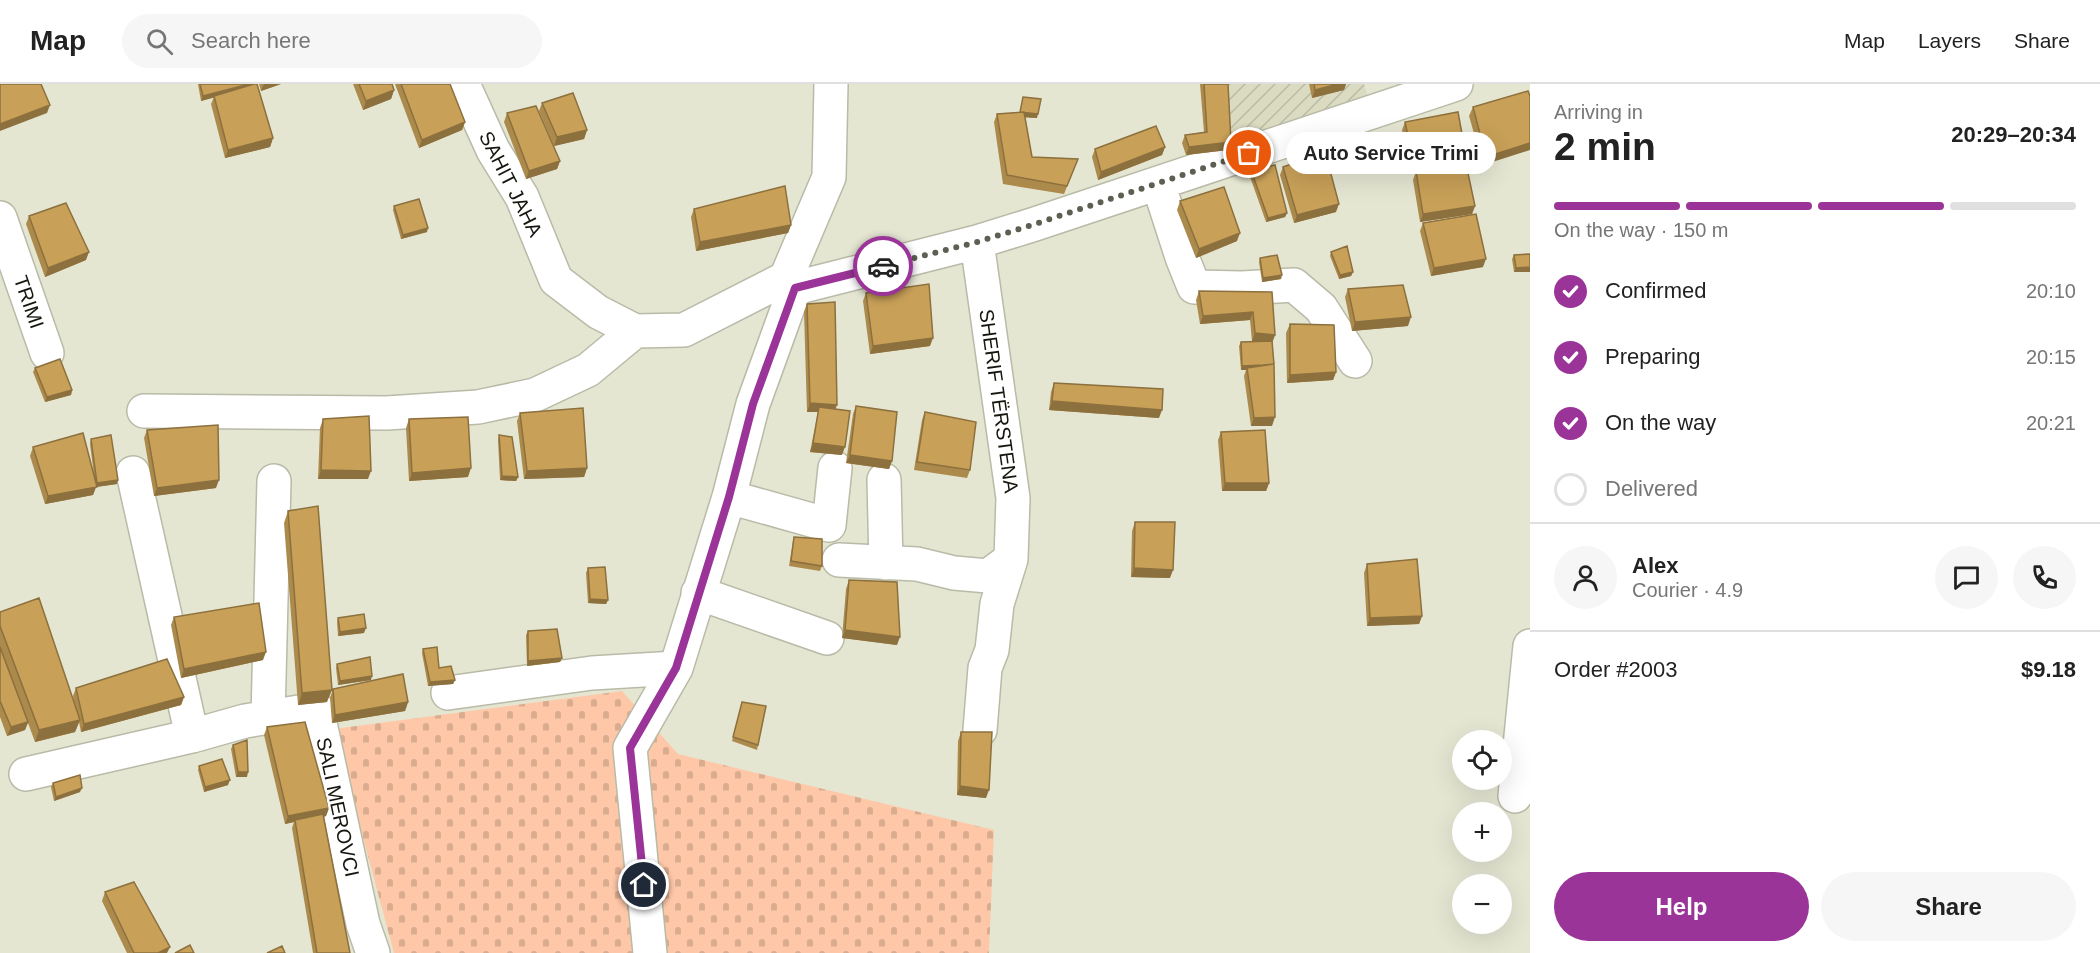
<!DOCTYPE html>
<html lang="en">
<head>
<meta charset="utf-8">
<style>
	:root { --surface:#fff; --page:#f6f6f6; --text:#222; --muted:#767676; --line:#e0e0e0; --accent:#9b3498 }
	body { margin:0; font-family:Helvetica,sans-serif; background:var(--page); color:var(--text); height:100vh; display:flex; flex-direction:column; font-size:22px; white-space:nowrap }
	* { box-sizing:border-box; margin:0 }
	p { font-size:20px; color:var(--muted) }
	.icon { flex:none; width:33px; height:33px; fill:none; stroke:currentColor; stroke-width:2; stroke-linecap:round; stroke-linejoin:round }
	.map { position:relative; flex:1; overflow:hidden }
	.panel { display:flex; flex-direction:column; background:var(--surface); width:570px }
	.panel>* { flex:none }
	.buttons { position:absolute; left:1452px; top:646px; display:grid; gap:12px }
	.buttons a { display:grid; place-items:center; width:60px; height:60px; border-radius:50%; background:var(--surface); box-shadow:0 6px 24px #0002; font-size:30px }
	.pin { position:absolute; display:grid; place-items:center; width:51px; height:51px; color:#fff; margin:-26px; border:3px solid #fff; border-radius:50%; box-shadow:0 2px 6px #0007 }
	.courier { position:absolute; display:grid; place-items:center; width:60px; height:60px; margin:-30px; border:4px solid #9b3498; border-radius:50%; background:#fff; color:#222; box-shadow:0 2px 8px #0007 }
	.bubble { position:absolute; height:42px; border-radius:21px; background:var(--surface); box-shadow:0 6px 24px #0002; font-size:20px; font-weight:700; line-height:42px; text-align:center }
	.headline em { font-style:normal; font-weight:700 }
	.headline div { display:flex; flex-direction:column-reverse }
	.headline { display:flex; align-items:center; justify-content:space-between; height:102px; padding:0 24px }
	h1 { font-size:39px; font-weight:700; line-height:45px }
	.bar { display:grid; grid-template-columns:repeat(4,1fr); gap:9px 6px; align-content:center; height:72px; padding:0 24px }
	.bar i { height:8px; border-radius:4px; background:var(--line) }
	.bar .active { background:var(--accent) }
	.bar p { grid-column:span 4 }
	.line { display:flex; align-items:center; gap:15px; padding:0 24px; border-top:2px solid var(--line) }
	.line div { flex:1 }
	.round { display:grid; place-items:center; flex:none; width:63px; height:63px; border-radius:32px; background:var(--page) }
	ol { padding:0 24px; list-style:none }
	li { display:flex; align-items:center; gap:18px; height:66px }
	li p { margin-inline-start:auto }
	li .icon { padding:6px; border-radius:50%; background:var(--accent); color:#fff; stroke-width:4 }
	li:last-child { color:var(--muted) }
	li i { width:33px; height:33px; border:3px solid var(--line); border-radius:50% }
	.button { display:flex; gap:12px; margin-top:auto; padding:12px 24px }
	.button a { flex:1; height:69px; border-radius:36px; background:var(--accent); color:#fff; font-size:24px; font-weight:700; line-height:69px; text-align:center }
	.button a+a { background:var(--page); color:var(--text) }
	header { display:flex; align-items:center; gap:36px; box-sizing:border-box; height:84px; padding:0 30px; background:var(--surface); border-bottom:2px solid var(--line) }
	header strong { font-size:28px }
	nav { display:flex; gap:33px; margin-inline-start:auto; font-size:21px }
	.search { width:420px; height:54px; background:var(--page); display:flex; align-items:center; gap:15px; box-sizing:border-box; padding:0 21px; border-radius:33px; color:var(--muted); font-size:22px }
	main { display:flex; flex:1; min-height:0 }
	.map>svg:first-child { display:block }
</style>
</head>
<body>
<header>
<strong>Map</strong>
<div class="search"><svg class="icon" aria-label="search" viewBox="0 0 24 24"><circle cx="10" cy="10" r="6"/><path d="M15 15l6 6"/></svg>Search here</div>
<nav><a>Map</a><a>Layers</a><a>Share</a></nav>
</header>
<main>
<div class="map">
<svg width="1530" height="869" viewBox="0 0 1530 869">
	<defs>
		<pattern id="industrial-furrows" width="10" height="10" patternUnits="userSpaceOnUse" patternTransform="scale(1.5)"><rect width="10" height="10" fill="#dadbc0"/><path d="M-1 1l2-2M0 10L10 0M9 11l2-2" fill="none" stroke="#babba4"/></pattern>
		<pattern id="cemetery-stones" width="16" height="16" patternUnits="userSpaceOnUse" patternTransform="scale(1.5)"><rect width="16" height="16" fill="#fec8a8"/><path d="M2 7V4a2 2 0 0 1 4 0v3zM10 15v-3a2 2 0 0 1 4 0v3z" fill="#d9ab8f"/></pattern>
	</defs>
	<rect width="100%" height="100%" fill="#e5e6d2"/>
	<path fill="url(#industrial-furrows)" d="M1229,0H1364L1370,20L1229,62Z"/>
	<path fill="url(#cemetery-stones)" d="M622,607L678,670L994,746L989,869H394L334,645Z"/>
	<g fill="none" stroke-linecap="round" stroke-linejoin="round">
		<g stroke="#b9baa7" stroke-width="36">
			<path id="minor" d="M463,0L493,66L522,113L556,196L598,228L635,247L684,246L786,194
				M1158,99L1182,173L1194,203L1242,204L1294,201L1321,224L1355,277
				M0,134L47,269
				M795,204L977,158L1032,141L1456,0
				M144,327L387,329L478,323L535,311L588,286L635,247
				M133,389L192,652
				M884,396L886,479
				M729,413L829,441L835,384
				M839,476L917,480L954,489L988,492L1011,475L1013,414L977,158
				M698,509L827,554
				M448,609L592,589L676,584
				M268,633L274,397
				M980,646L985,584L992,566L997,520L1011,475
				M26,690L192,652L245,637L317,625L363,840L373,869
				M1515,712L1530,562
				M650,869L630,664L676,584L729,413L753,320L795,204L786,194L829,93L831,0"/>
		</g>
		<use href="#minor" stroke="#fff" stroke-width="33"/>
	</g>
	<path fill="#ac8a4c" d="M198,0H257L273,54L270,63L225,74L211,20L214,13L201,17Z
		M259,0H281L261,7Z
		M353,0H392L394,6L391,15L363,26Z
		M395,0H450L465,38L462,46L419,64Z
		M1200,0H1228L1231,58L1228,66L1186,71L1182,59L1185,51L1204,48Z
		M1309,0H1346L1344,6L1312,14Z
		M1528,7L1483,81L1469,32L1473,23Z
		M1023,13L1037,34L1025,33L1032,73L1075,83L1064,110L1003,100L994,38L997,30L1020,28Z
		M542,19L587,46L584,55L554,62L539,27Z
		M507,29L560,77L557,85L526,95L504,38Z
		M1405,38L1463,80L1417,87L1475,122L1472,130L1420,138L1413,96L1416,87L1411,88L1402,46Z
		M1165,63L1162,71L1098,96L1092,73L1095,65Z
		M1283,83L1336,128L1294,139L1280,91Z
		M1251,86L1287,129L1285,133L1266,138L1249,90Z
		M1180,117L1237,157L1196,174L1177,126Z
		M394,122L427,148L401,155L393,126Z
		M694,125L791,141L788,149L696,167L691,133Z
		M29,132L86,176L45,193L26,140Z
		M1423,139L1483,183L1431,192L1420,147Z
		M1331,168L1353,188L1351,192L1339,195L1330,172Z
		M1530,170V188H1514L1512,175L1514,171Z
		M1260,174L1281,195L1262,198L1259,178Z
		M1348,205L1408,242L1352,247L1345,213Z
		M1199,207L1272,208L1275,251L1272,259V342H1251L1244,292L1246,286H1241L1239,262L1241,258H1258L1252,257L1250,236L1200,240L1196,216Z
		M866,209L930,262L870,270L863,217Z
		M807,220L835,325L842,371L810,368L818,328H807L804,228Z
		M1290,240L1336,288L1333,296L1287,299L1286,249Z
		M35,284L72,306L71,311L45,318L33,288Z
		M1054,299L1159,334L1049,326L1051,308Z
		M856,322L892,377L889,385L846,379L853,330Z
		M925,328L970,386L967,394L914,386L922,336Z
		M520,329L587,384L584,393L524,395L517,337Z
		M323,335L368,395H318L320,344Z
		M409,335L468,393L409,397L406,344Z
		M147,346L216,404L154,412L144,354Z
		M1221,348L1269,399L1266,407H1222L1218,356Z
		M499,351L518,393L516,397L500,396L498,356Z
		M91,355L117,400L96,403L93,411L45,420L30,372L33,363L94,391L90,360Z
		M288,427L327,618L298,621L284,439Z
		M1135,438L1170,494L1131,493L1132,447Z
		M794,453L822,482L820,487L789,482L793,457Z
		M1367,480L1422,532L1419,540L1367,542L1364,489Z
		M588,484L608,516L606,520L588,519L586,489Z
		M849,496L897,561L842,554L846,505Z
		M0,528L76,625L73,612L76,604L184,613L181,621L81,648L79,638L75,648L35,658L28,639L25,646L7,652L0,633Z
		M174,533L263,576L181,594L171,541Z
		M338,534L364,549L338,552L337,538Z
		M528,547L562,574L560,578L527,582L526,551Z
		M423,565L439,584L455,596L453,600L428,602L422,569Z
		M337,580L371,596L338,601L336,584Z
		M333,605L408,618L405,627L332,639L330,614Z
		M741,622L758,661L757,666L732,657Z
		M267,643L329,724L326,732L324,733L350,869H313L292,744L294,738L285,740L264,651Z
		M961,648L986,714L957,711L958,657Z
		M233,661L247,693H236L231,665Z
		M199,682L228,701L204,708L198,686Z
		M53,699L80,708L54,717L51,703Z
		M105,808L167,869H127L102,817Z"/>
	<path fill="#8c703e" d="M249,0H255L254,3L201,17L203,12Z
		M264,0H281L261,7Z
		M1338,0H1346L1344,6L1312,14L1315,6Z
		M394,6L391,15L363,26L366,17Z
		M50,21L47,29L0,47V40Z
		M1020,28L1038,30L1037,34L1019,33Z
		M465,38L462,46L419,64L422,56Z
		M587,46L584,55L554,62L557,53Z
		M273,54L270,63L225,74L228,66Z
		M1231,58L1228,66L1186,71L1189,63Z
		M1530,59V66L1483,81L1486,73Z
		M1165,63L1162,71L1098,96L1101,88Z
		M1466,72L1463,80L1411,88L1414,80Z
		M560,77L557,85L526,95L529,87Z
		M1339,120L1336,128L1294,139L1297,131Z
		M1475,122L1472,130L1420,138L1423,130Z
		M1287,129L1285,133L1266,138L1268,134Z
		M791,141L788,149L696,167L700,158Z
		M428,144L427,148L401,155L403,151Z
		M1240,149L1237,157L1196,174L1199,165Z
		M89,168L86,176L45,193L48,184Z
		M1486,175L1483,183L1431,192L1434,184Z
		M1530,183V188H1514L1516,184Z
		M1353,188L1351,192L1339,195L1340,191Z
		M1282,191L1281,195L1262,198L1263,194Z
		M1253,228L1250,236L1200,240L1203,232Z
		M1411,233L1408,242L1352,247L1355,238Z
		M1255,249L1275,251L1272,259L1252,257Z
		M933,254L930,262L870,270L873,262Z
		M1274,281L1247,284L1246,286H1241L1242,282Z
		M1336,288L1333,296L1287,299L1290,291Z
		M72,306L71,311L45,318L47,313Z
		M1052,317L1162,326L1159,334L1049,326Z
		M810,319L837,321L834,329L819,323L818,328H807Z
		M1275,333L1272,342H1251L1254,334Z
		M813,359L845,363L842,371L810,368Z
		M850,371L892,377L889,385L846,379Z
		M471,384L468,393L409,397L412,389Z
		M587,384L584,393L524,395L527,387Z
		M321,386L371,387L368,395H318Z
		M502,392L518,393L516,397L500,396Z
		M118,396L117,400L96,403L93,411L45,420L48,412L95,403L97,399Z
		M219,396L216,404L154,412L157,404Z
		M1225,399H1269L1266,407H1222Z
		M1134,484L1173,486L1170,494L1131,493Z
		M590,515L608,516L606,520L588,519Z
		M1422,532L1419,540L1367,542L1370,534Z
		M366,544L364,549L338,552L340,548Z
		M845,546L900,553L897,561L842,554Z
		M266,568L263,576L181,594L184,585Z
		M562,574L560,578L527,582L528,577Z
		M372,592L371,596L338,601L340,597Z
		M455,596L453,600L428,602L430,598Z
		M332,606L327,618L298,621L302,609Z
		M184,613L181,621L81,648L84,640Z
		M408,618L405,627L332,639L335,631Z
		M80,636L75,648L35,658L39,646Z
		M28,638L25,646L7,652L11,643Z
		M238,688H248L247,693H236Z
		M230,696L228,701L204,708L205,703Z
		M960,702L989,706L986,714L957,711Z
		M82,704L80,708L54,717L56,713Z
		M329,724L326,732L295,738V736L294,738L285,740L288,732Z
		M170,863L167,869H158Z"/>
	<path fill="#c8a058" stroke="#8c703e" stroke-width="1.5" d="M0,0H41L50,21L0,40Z
		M200,0H249L203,12Z
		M254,0H257L273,54L228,66L214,12Z
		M359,0H392L394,6L366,17Z
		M401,0H450L465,38L422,56Z
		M1204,0H1228L1231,58L1189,63L1185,51L1207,48Z
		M1314,0H1338L1315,6Z
		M1528,7L1530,12V59L1486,73L1473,23Z
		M573,9L587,46L557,53L542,19Z
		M1023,13L1041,15L1038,30L1020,28Z
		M536,22L560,77L529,87L507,29Z
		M1024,28L1032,73L1078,75L1067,102L1007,91L997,30Z
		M1458,28L1466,72L1414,80L1405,38Z
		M1156,42L1165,63L1101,88L1095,65Z
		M1325,68L1339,120L1297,131L1283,83Z
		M1466,80L1475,122L1423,130L1416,87Z
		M1275,81L1287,129L1268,134L1251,86Z
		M785,102L791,141L700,158L694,125Z
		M1224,103L1240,149L1199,165L1180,117Z
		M419,115L428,144L403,151L394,122Z
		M66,119L89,168L48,184L29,132Z
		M1476,130L1486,175L1434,184L1423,139Z
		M1347,162L1353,188L1340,191L1331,168Z
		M1530,170V183L1516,184L1514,171Z
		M1277,171L1282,191L1263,194L1260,174Z
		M929,200L933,254L873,262L866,209Z
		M1403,201L1411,233L1355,238L1348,205Z
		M1199,207L1272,208L1275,251L1255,249L1253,228L1203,232Z
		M835,218L837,321L810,319L807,220Z
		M1290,240L1334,241L1336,288L1290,291Z
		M1272,257L1274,280L1263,281L1242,282L1241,258Z
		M60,275L72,306L47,313L35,284Z
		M1274,280L1275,333L1254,334L1247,284Z
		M1054,299L1163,305L1162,326L1052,317Z
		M856,322L897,328L892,377L850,371Z
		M819,323L850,327L845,363L813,359Z
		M583,324L587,384L527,387L520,329Z
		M925,328L976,338L970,386L917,378Z
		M369,332L371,387L321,386L323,335Z
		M468,333L471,384L412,389L409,335Z
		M218,341L219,396L157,404L147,346Z
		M1265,346L1269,399H1225L1221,348Z
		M83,349L97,403L48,412L33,363Z
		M111,351L118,396L97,399L91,355Z
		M499,351L512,353L518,393L502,392Z
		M318,422L332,606L302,609L288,427Z
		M1135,438H1175L1173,486L1134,484Z
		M794,453L822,455V482L791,477Z
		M1417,475L1422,532L1370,534L1367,480Z
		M605,483L608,516L590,515L588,484Z
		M849,496L897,498L900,553L845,546Z
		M39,514L80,636L39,646L0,542V528Z
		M259,519L266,568L184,585L174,533Z
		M364,530L366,544L340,548L338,534Z
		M557,545L562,574L528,577V547Z
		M0,563L28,638L11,643L0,617Z
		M437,563L439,584L451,582L455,596L430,598L423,565Z
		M370,573L372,592L340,597L337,580Z
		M167,575L184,613L84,640L76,604Z
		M403,590L408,618L335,631L333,605Z
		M742,618L766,622L758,661L733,653Z
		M305,638L329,724L288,732L267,643Z
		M961,648H992L989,706L960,702Z
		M247,656L248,688H238L233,661Z
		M222,675L230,696L205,703L199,682Z
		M80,691L82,704L56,713L53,699Z
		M323,730L350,869H317L295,736Z
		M134,798L170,863L158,869H134L105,808Z
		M190,861L194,869H175Z
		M282,862L285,869H267Z"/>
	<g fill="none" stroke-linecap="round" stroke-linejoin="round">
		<path stroke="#5e5f53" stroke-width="6" stroke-dasharray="0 10.8" d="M883,182L977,158L1032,141L1249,69"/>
		<path stroke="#9b3498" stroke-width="8" d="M644,801L630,664L676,584L729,413L753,320L795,204L883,182"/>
	</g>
	<g text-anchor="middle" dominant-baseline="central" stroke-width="5" stroke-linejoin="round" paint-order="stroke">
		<g font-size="20" fill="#16160f" stroke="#fff">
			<text transform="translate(511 100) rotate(63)">SAHIT JAHA</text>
			<text transform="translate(29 218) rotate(71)">TRIMI</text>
			<text transform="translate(999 317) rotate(82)">SHERIF TËRSTENA</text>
			<text transform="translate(338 723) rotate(78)">SALI MEROVCI</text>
		</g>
	</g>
</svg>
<div class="buttons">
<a><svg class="icon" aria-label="locate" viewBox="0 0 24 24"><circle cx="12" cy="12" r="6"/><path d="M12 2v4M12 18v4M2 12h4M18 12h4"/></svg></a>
<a>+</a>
<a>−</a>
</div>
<div class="pin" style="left:1249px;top:69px;background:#ea580c"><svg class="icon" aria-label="bag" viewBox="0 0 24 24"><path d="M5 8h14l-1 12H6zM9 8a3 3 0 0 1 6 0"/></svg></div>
<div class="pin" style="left:644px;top:801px;background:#1f2937"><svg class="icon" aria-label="home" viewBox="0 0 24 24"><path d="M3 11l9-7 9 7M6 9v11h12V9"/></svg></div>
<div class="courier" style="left:883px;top:182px"><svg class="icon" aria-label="car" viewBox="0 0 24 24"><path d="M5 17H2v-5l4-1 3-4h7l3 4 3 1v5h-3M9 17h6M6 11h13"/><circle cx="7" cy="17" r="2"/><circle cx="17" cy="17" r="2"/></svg></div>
<div class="bubble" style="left:1286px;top:48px;width:210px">Auto Service Trimi</div>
</div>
<section class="panel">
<div class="headline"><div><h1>2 min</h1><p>Arriving in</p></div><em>20:29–20:34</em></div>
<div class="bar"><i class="active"></i><i class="active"></i><i class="active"></i><i></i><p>On the way · 150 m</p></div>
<ol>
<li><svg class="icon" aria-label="check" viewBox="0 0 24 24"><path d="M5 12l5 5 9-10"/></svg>Confirmed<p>20:10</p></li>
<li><svg class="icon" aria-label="check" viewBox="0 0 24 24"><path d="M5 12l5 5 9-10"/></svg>Preparing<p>20:15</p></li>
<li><svg class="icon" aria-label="check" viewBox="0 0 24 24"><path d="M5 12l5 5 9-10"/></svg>On the way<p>20:21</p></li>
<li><i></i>Delivered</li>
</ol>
<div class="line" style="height:108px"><a class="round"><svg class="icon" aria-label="person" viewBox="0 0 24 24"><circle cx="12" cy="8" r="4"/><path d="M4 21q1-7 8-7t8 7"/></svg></a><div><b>Alex</b><p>Courier · 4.9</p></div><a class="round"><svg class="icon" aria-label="chat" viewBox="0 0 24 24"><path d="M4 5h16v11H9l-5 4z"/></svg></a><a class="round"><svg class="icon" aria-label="phone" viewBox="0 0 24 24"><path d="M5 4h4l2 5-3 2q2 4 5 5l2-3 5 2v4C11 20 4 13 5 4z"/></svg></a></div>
<div class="line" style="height:78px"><div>Order #2003</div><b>$9.18</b></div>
<div class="button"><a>Help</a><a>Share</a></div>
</section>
</main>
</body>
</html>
